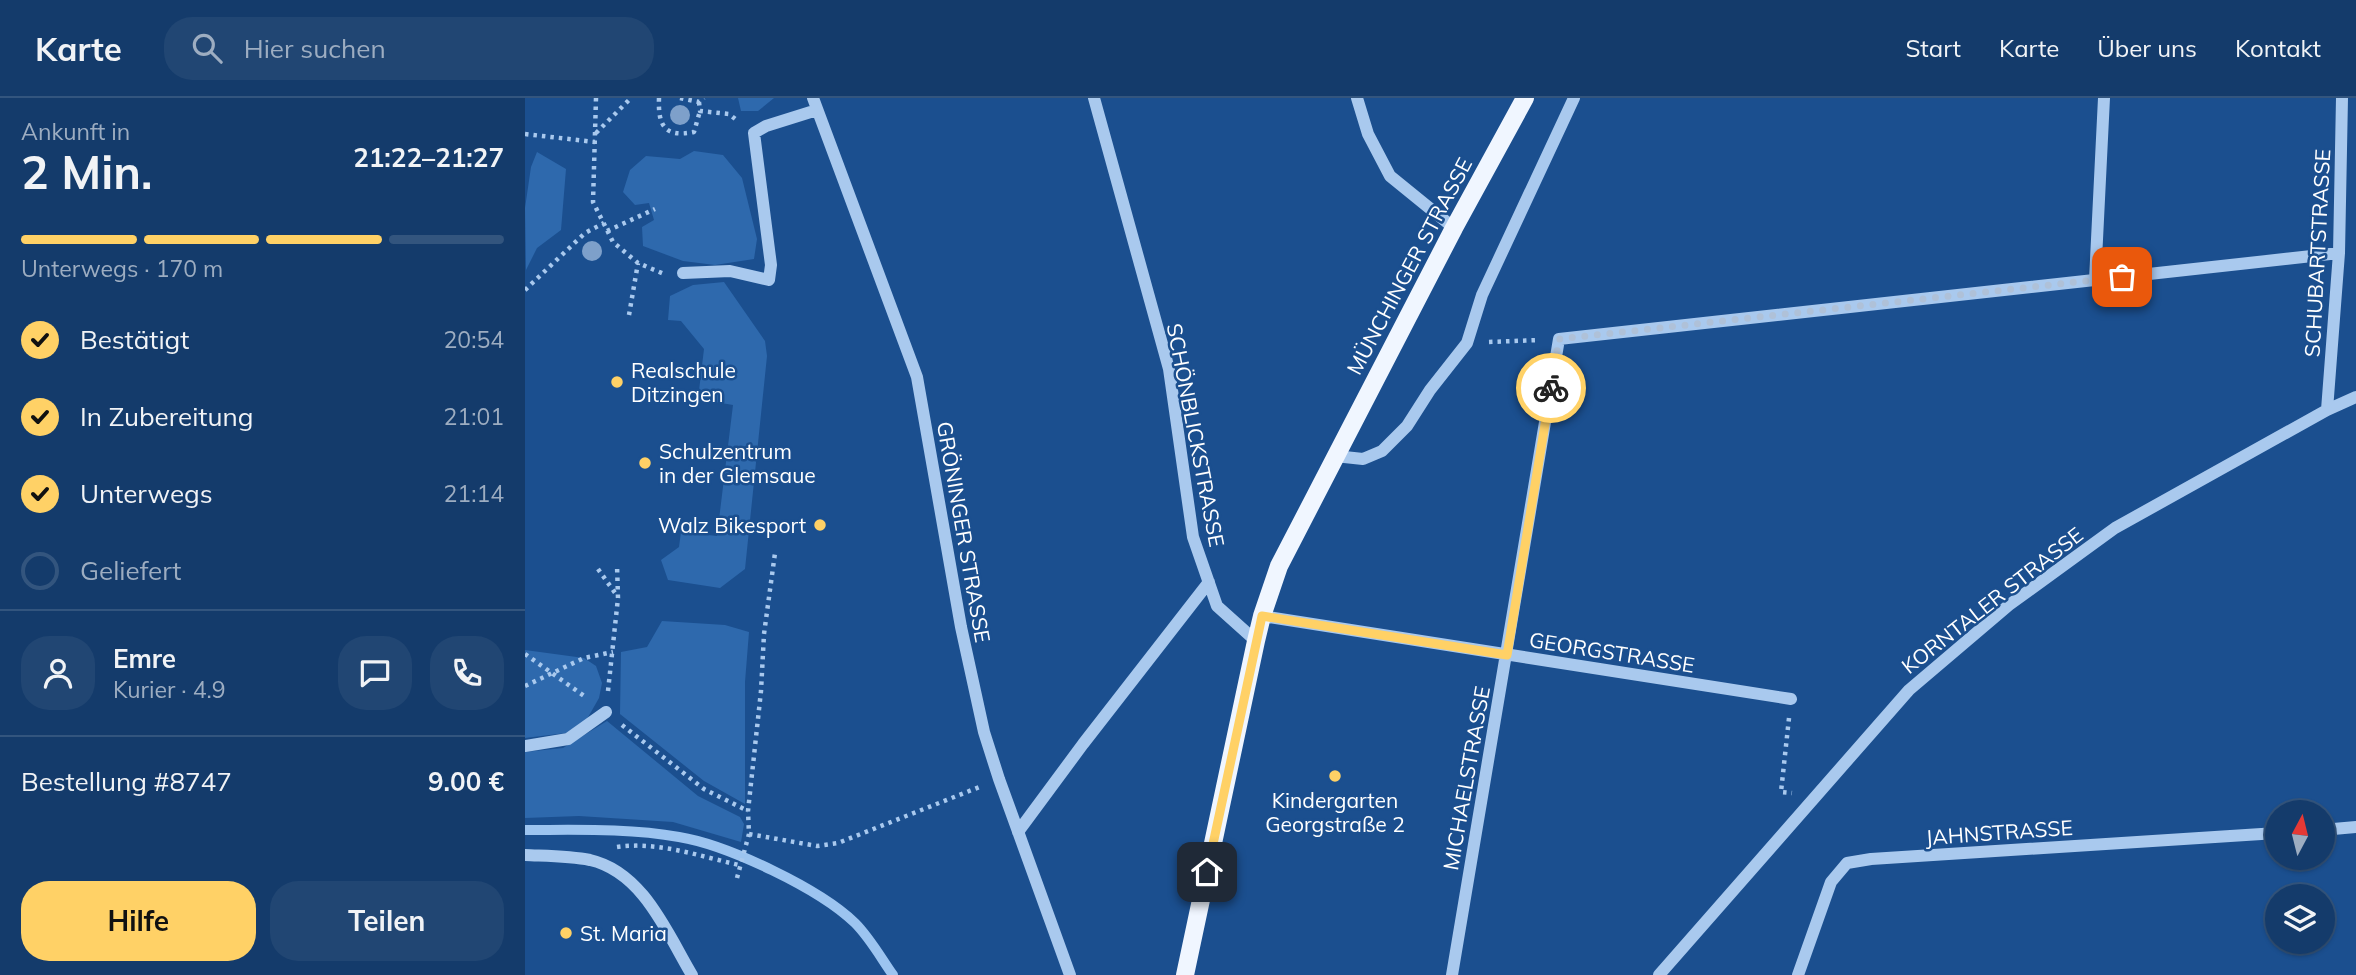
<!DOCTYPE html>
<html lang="de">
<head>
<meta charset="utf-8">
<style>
	:root { --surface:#143b6b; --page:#214673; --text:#f1f3f6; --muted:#9dadc1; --line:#33557e; --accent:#ffd166 }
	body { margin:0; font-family:Mulish,sans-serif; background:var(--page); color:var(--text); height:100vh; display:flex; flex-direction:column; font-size:26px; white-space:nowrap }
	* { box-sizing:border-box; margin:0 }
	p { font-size:23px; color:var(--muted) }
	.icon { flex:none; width:38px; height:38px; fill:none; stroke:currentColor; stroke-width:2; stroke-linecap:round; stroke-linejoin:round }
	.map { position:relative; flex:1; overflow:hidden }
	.sheet { display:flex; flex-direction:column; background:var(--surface); width:525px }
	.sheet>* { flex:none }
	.needle { width:46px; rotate:7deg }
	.fabs { position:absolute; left:1740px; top:702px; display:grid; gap:14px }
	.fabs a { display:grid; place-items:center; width:70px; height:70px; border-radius:50%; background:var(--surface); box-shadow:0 2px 5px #0004,0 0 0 2px var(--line); font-size:35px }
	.pin { position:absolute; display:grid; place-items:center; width:60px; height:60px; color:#fff; margin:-30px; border-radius:14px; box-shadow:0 4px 10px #0006 }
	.courier { position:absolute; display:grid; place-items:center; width:70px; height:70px; margin:-35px; border:5px solid #ffd166; border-radius:50%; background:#fff; color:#222; box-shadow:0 2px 9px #0007 }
	.headline em { font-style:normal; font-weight:700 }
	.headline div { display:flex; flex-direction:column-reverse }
	.headline { display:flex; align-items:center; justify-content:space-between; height:119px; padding:0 21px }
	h1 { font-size:46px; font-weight:700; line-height:52px }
	.bar { display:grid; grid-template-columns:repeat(4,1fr); gap:10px 7px; align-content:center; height:84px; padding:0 21px }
	.bar i { height:9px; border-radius:5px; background:var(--line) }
	.bar .active { background:var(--accent) }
	.bar p { grid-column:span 4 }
	.line { display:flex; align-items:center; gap:18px; padding:0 21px; border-top:2px solid var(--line) }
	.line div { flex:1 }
	.round { display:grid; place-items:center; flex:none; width:74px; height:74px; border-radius:28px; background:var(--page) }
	ol { padding:0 21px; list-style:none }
	li { display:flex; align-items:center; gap:21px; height:77px }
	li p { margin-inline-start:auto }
	li .icon { padding:7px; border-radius:50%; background:var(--accent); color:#111; stroke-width:4 }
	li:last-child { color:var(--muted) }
	li i { width:38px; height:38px; border:4px solid var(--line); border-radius:50% }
	.primary-button { display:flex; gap:14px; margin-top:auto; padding:14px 21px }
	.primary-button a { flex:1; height:80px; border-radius:28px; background:var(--accent); color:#111; font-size:28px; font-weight:700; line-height:80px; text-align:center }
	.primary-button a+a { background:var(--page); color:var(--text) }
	header { display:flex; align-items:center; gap:42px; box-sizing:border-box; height:98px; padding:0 35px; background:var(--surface); border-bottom:2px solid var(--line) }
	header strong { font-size:33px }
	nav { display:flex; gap:38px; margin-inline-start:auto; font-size:24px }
	.search { width:490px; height:63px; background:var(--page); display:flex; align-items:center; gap:18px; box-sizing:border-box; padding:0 24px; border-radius:28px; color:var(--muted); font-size:26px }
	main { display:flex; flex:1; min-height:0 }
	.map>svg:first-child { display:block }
</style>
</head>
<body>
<header>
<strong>Karte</strong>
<div class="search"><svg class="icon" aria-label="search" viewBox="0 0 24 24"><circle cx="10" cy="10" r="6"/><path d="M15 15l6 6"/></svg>Hier suchen</div>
<nav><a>Start</a><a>Karte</a><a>Über uns</a><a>Kontakt</a></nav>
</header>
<main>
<section class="sheet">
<div class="headline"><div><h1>2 Min.</h1><p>Ankunft in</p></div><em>21:22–21:27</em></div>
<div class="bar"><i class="active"></i><i class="active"></i><i class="active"></i><i></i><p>Unterwegs · 170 m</p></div>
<ol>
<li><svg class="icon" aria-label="check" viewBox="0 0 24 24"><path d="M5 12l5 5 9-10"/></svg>Bestätigt<p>20:54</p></li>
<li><svg class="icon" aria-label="check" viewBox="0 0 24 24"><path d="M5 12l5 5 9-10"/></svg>In Zubereitung<p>21:01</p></li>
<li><svg class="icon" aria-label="check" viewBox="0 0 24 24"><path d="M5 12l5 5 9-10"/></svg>Unterwegs<p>21:14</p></li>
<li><i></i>Geliefert</li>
</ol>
<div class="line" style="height:126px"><a class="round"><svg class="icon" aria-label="person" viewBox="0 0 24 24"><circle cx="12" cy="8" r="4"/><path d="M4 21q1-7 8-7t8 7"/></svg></a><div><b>Emre</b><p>Kurier · 4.9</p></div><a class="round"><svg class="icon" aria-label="chat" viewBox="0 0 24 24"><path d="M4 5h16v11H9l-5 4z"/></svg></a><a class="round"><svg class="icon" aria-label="phone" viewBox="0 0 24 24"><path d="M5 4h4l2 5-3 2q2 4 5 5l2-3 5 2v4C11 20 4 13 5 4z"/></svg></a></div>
<div class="line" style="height:91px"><div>Bestellung #8747</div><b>9.00 €</b></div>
<div class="primary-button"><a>Hilfe</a><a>Teilen</a></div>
</section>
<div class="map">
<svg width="1831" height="877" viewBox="0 0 1831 877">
	<rect width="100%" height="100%" fill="#1b4f8f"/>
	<path fill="#2e69ad" d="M213,0H249L233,13H216Z
		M169,53L198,57L217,80L232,141L229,161L190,167L158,163L118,148L117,129L129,122L124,105L110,107L98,94L105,72L121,58L155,61Z
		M12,54L41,71L36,132L12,150L1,172L0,110L6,69Z
		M199,184L240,243L242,258L220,471L195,490L143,482L136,462L154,449L156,434L192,438L208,307L173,301L179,251L156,223L143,222L145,198L168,187Z
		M137,523L200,527L224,534L220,584V706L179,683L95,616L96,554L122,549Z
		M0,552L59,560L71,568L77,585L74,600L62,621L41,635L0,640Z
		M82,623L173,698L215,719L219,726L216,744L148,724L54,718L0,720V654L38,650Z"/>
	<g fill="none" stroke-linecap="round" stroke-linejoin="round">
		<path stroke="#9cc4f0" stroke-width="10" d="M0,732C51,732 104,730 154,739C203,747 295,791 330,825C345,840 356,860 368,877"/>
		<path stroke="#a9c9ee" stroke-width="4.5" stroke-dasharray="3.5 5" stroke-linecap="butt" d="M71,0L68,104L88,144L113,165L139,176
			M134,0C133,27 139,40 169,34L175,13
			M155,0L174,4L179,0
			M174,4L175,13L204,16L214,24
			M71,35L106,0
			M0,36L70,44
			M82,133L130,111
			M0,192L60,135L79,125
			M104,217L113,165
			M964,244L1014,242
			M73,471L93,499
			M0,556L62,600
			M0,588L59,560L88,554
			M83,593L93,500L92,467
			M1264,620L1256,694L1267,695
			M97,627L179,691L223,713
			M224,736L292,748L313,745L457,688
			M92,749C132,743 174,758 214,767
			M212,780L224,736L223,713L236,593L239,536L250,455"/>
		<path stroke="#a9c9ee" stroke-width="12" d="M288,0L392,279L436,529L459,634L474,681L545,877
			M569,0L644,271L668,439L692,508L731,543
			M832,0L843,36L865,78L929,130
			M158,175L205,173L244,182L246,167L229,35L241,28L292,12
			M1570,182L1579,0
			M1802,312L1814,155L1817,0
			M810,358L838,361L857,353L882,328L905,292L942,245L957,197L1049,0
			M737,518L1266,601
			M0,648L43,641L81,614
			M1797,732L1831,729
			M493,734L558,646L684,484
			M0,757C21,758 45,758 65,762C118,774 142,835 167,877
			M927,877L1034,241L1814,155
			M1134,877L1384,592L1484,507L1590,430L1802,312L1831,299
			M1273,877L1306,784L1322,765L1346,761L1752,735"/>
		<path stroke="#f0f6ff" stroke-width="18" d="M660,877L731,543L737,518L754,468L929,130L1000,0"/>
	</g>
	<g fill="#7ea0ca">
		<circle cx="155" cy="17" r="10"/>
		<circle cx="67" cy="153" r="10"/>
	</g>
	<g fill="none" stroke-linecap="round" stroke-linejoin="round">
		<path stroke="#afc1d8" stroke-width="7" stroke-dasharray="0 12.6" d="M1026,290L1034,241L1597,179"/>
		<path stroke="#ffd166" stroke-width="9" d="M682,774L737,518L982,557L1026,290"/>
	</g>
	<g fill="#ffd166" stroke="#1b4f8f" stroke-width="2.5">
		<circle cx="92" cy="284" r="7"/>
		<circle cx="120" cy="365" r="7"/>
		<circle cx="295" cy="427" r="7"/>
		<circle cx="810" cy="678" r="7"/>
		<circle cx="41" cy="835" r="7"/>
	</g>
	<g text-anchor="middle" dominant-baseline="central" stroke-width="5" stroke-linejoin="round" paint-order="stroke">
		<g font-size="21" fill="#fff" stroke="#1b4f8f">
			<text transform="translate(1792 155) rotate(-87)">SCHUBARTSTRASSE</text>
			<text transform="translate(884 168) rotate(-62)">MÜNCHINGER STRASSE</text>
			<text transform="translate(671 337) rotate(79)">SCHÖNBLICKSTRASSE</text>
			<text transform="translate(439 434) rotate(80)">GRÖNINGER STRASSE</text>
			<text transform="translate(1467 502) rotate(-38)">KORNTALER STRASSE</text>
			<text transform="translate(1087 554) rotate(9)">GEORGSTRASSE</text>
			<text transform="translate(941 680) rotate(-80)">MICHAELSTRASSE</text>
			<text transform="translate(1474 734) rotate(-4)">JAHNSTRASSE</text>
		</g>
		<g font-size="21" fill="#fff" stroke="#1b4f8f" text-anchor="start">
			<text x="106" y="272">Realschule<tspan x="106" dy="24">Ditzingen</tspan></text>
			<text x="134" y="353">Schulzentrum<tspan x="134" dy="24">in der Glemsaue</tspan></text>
			<text x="281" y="427" text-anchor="end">Walz Bikesport</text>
			<text x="810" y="702" text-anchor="middle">Kindergarten<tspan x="810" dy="24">Georgstraße 2</tspan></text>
			<text x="55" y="835">St. Maria</text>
		</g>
	</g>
</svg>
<div class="fabs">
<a><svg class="needle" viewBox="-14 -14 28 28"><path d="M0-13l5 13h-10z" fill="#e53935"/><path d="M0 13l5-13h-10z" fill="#9dadc1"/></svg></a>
<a><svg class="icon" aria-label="layers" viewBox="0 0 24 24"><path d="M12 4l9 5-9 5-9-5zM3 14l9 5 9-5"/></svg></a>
</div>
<div class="pin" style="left:1597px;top:179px;background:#ea580c"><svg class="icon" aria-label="bag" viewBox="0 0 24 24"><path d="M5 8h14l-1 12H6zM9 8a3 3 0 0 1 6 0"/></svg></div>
<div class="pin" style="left:682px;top:774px;background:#1f2937"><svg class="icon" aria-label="home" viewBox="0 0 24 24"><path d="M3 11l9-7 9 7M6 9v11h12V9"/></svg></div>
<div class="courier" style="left:1026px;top:290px"><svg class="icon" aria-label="bike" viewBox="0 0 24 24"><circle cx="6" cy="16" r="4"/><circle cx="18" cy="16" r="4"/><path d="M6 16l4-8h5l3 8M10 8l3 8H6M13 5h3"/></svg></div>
</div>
</main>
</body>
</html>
